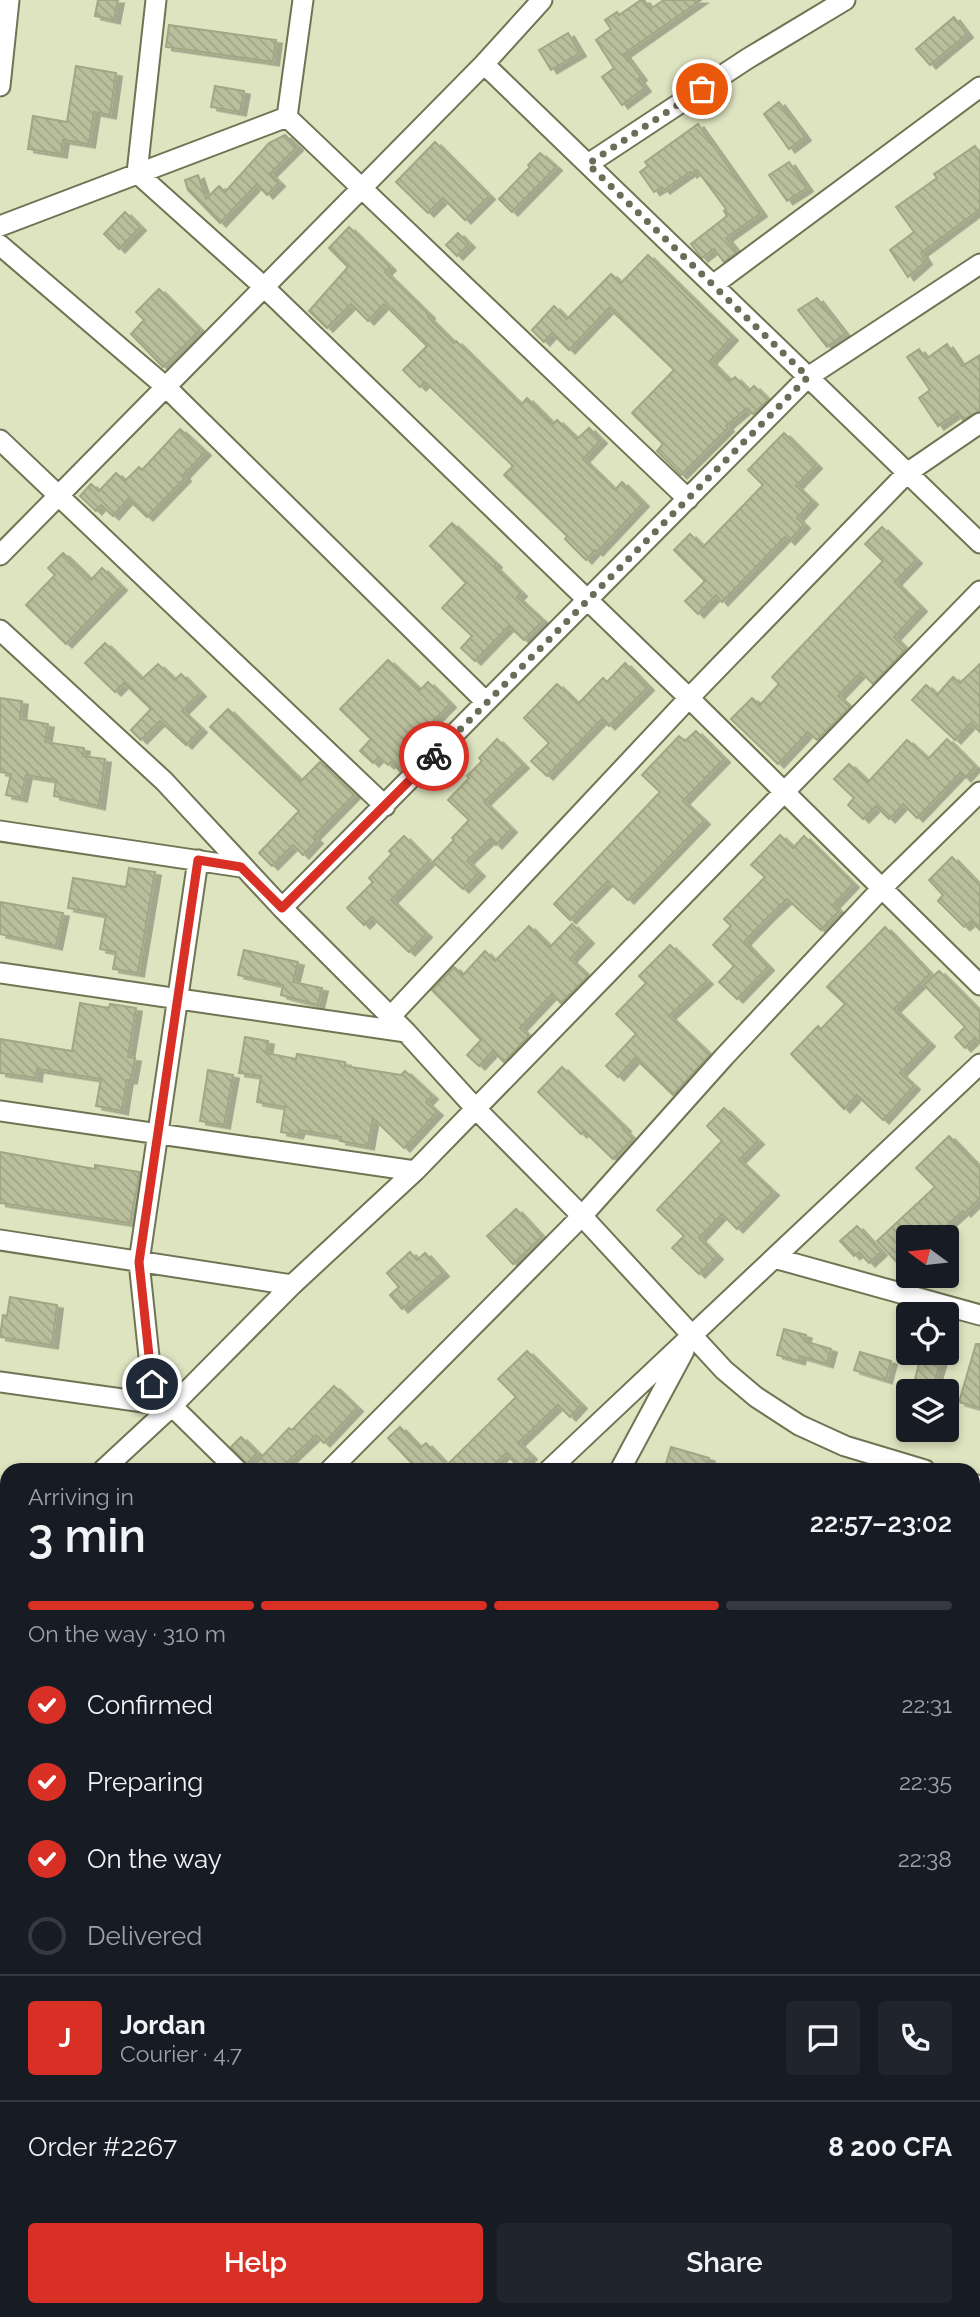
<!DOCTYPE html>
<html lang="en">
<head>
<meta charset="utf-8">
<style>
	:root { --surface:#171b24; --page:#20242c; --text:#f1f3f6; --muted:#9ea1a6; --line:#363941; --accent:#d93025 }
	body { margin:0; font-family:Raleway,sans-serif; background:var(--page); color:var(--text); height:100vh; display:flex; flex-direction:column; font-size:26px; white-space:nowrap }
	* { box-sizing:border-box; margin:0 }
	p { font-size:23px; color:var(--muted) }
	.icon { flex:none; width:38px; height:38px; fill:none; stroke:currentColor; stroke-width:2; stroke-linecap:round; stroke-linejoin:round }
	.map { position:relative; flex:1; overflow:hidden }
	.details { position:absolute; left:0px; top:1463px; width:980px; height:854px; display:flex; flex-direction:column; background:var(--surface); border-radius:21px 21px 0 0; box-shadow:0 4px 10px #0003 }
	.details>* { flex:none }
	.needle { width:46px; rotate:285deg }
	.controls { position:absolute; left:896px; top:1225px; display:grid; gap:14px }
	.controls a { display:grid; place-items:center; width:63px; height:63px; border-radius:7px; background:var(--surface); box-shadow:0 4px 10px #0003; font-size:35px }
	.pin { position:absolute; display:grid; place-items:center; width:60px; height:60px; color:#fff; margin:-30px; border:4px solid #fff; border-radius:50%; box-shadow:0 2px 7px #0007 }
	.courier { position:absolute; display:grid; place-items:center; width:70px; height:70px; margin:-35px; border:5px solid #d93025; border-radius:50%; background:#fff; color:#222; box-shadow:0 2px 9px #0007 }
	.head em { font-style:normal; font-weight:600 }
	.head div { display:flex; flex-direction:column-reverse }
	.head { display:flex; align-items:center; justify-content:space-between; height:119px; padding:0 28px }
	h1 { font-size:46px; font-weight:600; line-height:52px }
	.bar { display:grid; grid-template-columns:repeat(4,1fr); gap:10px 7px; align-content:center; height:84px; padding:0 28px }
	.bar i { height:9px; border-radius:5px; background:var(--line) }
	.bar .selected { background:var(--accent) }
	.bar p { grid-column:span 4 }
	.line { display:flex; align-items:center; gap:18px; padding:0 28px; border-top:2px solid var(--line) }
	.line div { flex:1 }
	.round { display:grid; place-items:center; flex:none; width:74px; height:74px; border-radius:7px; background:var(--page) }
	ol { padding:0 28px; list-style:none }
	li { display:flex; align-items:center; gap:21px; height:77px }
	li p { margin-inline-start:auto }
	li .icon { padding:7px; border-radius:50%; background:var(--accent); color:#fff; stroke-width:4 }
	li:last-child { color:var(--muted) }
	li i { width:38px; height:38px; border:4px solid var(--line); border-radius:50% }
	.action { display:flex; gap:14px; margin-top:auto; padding:14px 28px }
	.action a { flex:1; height:80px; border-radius:7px; background:var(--accent); color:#fff; font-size:28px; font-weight:600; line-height:80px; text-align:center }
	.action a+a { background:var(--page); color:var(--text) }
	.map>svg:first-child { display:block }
</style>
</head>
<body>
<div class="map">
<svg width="980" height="2317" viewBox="0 0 980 2317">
	<defs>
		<pattern id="building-back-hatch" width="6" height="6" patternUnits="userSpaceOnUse" patternTransform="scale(1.75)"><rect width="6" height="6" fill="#b9bf9c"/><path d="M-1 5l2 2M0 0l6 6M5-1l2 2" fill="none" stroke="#9fa486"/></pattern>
		<filter id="shadow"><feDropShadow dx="6" dy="3.5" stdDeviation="0" flood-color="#0004"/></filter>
	</defs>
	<rect width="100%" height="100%" fill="#dee4c0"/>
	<path fill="url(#building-back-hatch)" stroke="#a1a684" stroke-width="2" filter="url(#shadow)" d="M98,0H118L114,20L95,16Z
		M641,0H644L650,9L664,0H701L624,54L641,77L638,79L645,88L622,105L602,77L614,68L596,40L611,29L605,20L617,12L619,15Z
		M954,17L967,34L930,65L916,49Z
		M169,25L276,40L273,62L166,47Z
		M568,33L580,53L551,70L539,50Z
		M76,66L116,73L110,115L94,112L89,144L63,140L61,154L28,149L33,116L67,122Z
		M215,86L244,91L240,112L211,107Z
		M779,102L805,137L789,149L764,114Z
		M698,124L761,213L726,238L737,252L724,262L714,249L702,258L691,244L727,216L724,211L726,209L697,170L691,174L690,172L664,190L662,187L654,192L640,172L648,166L645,162Z
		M285,135L297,147L270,174L279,183L267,195L257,184L220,223L188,190L185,180L198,175L206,199L219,186L225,192L269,143Z
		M435,142L489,196L465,220L443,198L428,213L396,182Z
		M975,146L980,153V209L921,253L926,261L908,277L890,250L914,232L896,207L937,178L934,174Z
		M540,153L556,167L512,212L499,199L530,167L528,165Z
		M789,162L807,188L787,201L769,175Z
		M125,212L140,227L119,249L104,234Z
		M349,227L390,267L385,272L429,315L428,317L454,343L456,341L521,405L527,398L553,424L557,420L577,439L589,428L601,440L583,459L615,490L622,482L643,503L597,552L595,550L586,560L565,539L567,536L504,475L513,466L425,382L420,387L403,370L427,346L384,304L368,321L351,304L327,328L309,311L348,267L329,248Z
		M458,233L469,244L457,256L446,245Z
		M648,255L732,337L710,361L730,381L735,377L749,391L754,386L768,400L753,414L747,408L726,426L728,428L681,475L657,451L663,444L632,413L674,370L670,366L609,308L569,350L552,333L544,342L532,330L554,306L567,319L611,274L621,283Z
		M159,289L200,330L163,367L131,334L144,320L136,312Z
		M817,298L845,334L827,347L798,310Z
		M947,344L962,366L980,355V411L963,420L958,412L938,426L919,398L930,390L907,357L919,349L926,359Z
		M180,429L205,452L183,475L185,478L147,517L128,499L113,516L101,505L96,511L80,496L91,484L99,491L116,473L125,481L139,467L142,470Z
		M784,433L816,465L796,486L812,501L797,518L804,525L789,541L785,537L722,602L716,595L698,614L685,601L705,581L674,550L690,534L703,547L763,485L748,470Z
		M452,523L496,564L494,566L521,593L517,597L543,621L524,640L509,626L475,661L461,648L472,636L442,608L466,583L430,546Z
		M882,527L916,560L895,582L921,608L894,637L906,649L873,684L861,672L838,696L850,707L817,740L808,732L778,764L731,719L752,698L760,705L779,684L772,677L883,561L865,544Z
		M63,553L91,580L102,568L121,587L66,644L26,605L55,575L48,568Z
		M105,643L142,679L158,664L175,680L181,674L200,693L182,711L201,729L186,745L160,721L141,740L131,730L151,709L124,683L115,692L85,663Z
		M388,660L420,690L428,682L450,704L412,743L420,751L400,771L391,762L388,765L379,757L373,763L360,751L371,739L340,709Z
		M625,663L648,687L609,726L602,719L547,776L531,761L549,743L524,718L557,684L578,704L603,678L607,682Z
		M980,664V732L971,723L955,740L912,700L926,685L937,695L953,677L960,683Z
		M0,698L22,701L20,719L48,724L45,742L84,748L83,756L105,759L99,806L54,796L56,780L26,775L21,798L6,795L11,774L0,772Z
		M228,709L301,781L320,762L354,795L313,837L317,840L303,855L293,845L272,866L259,853L299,811L210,727Z
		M696,731L724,759L683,801L704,821L628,900L608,881L570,920L554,904L660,792L642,775L679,736L685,741Z
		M497,739L523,765L484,802L511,829L496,845L490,839L467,861L479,873L463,889L433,862L454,840L452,838L469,820L448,800L469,778L467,776L482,761L479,758Z
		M947,739L975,767L965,778L960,773L917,818L903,804L889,819L876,806L863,819L848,805L854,798L834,779L849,764L868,782L907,740L928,759Z
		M780,835L793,848L804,836L853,884L833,905L839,911L821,930L787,899L767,918L744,942L768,967L737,999L719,982L734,966L713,945L731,926L724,919L765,877L751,865Z
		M404,836L429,861L391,900L426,934L409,952L372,917L364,925L347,908L373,882L369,878L392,854L389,851Z
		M952,857L980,886V930L971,921L964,927L938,901L943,895L929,880Z
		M129,868L155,872L138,973L113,969L116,952L100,949L106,915L68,908L73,878L126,887Z
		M0,902L63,913L56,946L0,934Z
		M572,924L588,940L570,959L588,976L561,1003L552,994L520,1028L529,1036L504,1062L493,1051L479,1066L467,1055L481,1040L432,990L454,967L463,975L485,951L495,961L529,926L550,947Z
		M885,927L930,974L894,1009L929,1043L900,1073L914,1086L883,1120L857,1095L844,1109L791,1054L818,1026L821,1029L845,1004L827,987Z
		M670,945L707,981L669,1016L710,1055L673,1095L635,1058L618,1077L606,1066L636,1034L616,1014L646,983L639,976Z
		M244,950L298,962L293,982L322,988L318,1005L281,995L283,985L238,975Z
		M939,971L980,1012V1043L975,1038L965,1048L955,1037L965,1027L924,985Z
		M80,1003L109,1008L110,1004L136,1008L128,1057L135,1058L131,1080H127L122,1111L96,1106L101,1079L37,1069L36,1078L0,1073V1039L72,1051Z
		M245,1037L268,1041L266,1053L296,1059L297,1054L345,1062V1066L401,1075L405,1071L432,1096L426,1102L437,1112L404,1148L373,1118L368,1146L340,1141L341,1137L299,1130L297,1135L281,1132L285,1107L257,1102L261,1076L239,1073Z
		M562,1067L625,1128L623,1129L633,1139L613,1159L584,1131L581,1134L538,1092Z
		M208,1070L233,1075L224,1125L200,1121Z
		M724,1108L758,1141L739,1160L773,1192L737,1229L722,1214L699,1238L717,1256L699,1274L672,1248L684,1236L657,1210L722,1141L707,1126Z
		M949,1136L980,1168V1198L965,1213L963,1211L934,1237H908V1274L877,1241L935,1187L916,1168Z
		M0,1152L95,1169V1165L140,1172L130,1223L0,1203Z
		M516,1209L542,1237L513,1264L487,1236Z
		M857,1226L881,1252L869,1263L859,1252L854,1256L840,1241Z
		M410,1252L417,1260L425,1253L443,1273L402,1309L390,1295L399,1287L387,1273Z
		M10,1297L57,1305L52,1345L0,1337L3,1315L7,1316Z
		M784,1329L806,1335L804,1341L831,1349L827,1364L800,1356L799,1361L777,1355Z
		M976,1344H980V1408L959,1402Z
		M527,1351L581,1405L570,1417L558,1405L518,1443L531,1456L519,1468L506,1453L489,1470H418L388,1438L400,1427L420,1448L426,1443L447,1465L516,1397L498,1379Z
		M860,1352L891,1361L886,1380L854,1370Z
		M922,1353H943L932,1391L913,1386Z
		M334,1386L357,1408L324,1443L316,1435L279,1470H249L289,1428L292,1430Z
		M241,1437L257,1453L247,1464L231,1447Z
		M671,1447L709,1458L705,1470H664Z"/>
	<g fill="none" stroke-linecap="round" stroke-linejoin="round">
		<g stroke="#6f7453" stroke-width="23">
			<path id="street" d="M156,0L137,173L264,287L689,698L980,985
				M484,64L980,543
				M0,86L9,0
				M287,117L688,499
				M287,117L303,0
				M588,164L747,59L845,0
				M0,226L287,117
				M0,245L166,387L486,702
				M713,285L980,87
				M0,440L385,806
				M0,555L484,64L542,0
				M0,630L164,781L282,908L406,1032L476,1109L582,1216L724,1370L756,1397L799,1425L845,1446L925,1470
				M0,831L241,867
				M282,908L808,377L980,264
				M0,973L406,1032
				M391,1016L689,698L907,473L980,423
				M0,1111L415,1171
				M0,1240L292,1285
				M774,1258L980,1315
				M0,1382L172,1406L237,1470
				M154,1404L139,1262L198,860
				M103,1470L172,1406L292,1285L415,1171L980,591
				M330,1470L582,1216L724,1057L882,888L980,792
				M549,1470L980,1064
				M620,1470L684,1351
				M973,1484L980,1486
				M0,1566L7,1560
				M973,1634L980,1636
				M0,1785L7,1778
				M973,1796L980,1797
				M973,1942L980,1944
				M0,1989L7,1982
				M0,2018L7,2020
				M973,2099L980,2101
				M0,2159L7,2161
				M973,2260L980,2262
				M550,2310L577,2317
				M233,2317L234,2310
				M438,2317L439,2310"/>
		</g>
		<use href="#street" stroke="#fff" stroke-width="19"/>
	</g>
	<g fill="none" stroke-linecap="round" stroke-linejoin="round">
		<path stroke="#6a6e58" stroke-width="7" stroke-dasharray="0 12.6" d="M434,756L808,377L588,164L702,89"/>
		<path stroke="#d93025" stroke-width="9" d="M152,1384L139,1262L198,860L241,867L282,908L434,756"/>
	</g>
</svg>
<div class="controls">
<a><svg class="needle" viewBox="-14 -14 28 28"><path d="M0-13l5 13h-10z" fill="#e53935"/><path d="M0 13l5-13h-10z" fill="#9ea1a6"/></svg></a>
<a><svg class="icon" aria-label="locate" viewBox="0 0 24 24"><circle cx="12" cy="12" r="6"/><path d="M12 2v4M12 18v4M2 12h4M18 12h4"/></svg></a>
<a><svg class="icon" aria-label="layers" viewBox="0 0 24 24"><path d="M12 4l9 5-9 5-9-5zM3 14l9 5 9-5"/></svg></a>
</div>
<div class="pin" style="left:702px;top:89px;background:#ea580c"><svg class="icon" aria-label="bag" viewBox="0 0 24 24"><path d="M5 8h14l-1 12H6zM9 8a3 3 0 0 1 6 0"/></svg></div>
<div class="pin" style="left:152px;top:1384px;background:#1f2937"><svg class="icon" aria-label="home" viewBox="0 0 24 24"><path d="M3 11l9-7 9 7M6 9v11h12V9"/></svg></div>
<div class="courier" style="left:434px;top:756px"><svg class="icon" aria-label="bike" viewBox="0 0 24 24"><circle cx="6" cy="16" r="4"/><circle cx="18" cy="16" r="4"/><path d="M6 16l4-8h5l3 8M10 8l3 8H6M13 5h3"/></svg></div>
<section class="details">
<div class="head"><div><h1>3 min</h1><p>Arriving in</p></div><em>22:57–23:02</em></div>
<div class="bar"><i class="selected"></i><i class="selected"></i><i class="selected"></i><i></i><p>On the way · 310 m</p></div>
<ol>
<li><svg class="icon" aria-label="check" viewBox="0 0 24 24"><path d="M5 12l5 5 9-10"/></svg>Confirmed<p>22:31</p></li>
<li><svg class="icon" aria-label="check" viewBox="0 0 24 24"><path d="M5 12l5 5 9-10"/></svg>Preparing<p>22:35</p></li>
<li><svg class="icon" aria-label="check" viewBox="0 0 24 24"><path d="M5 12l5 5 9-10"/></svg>On the way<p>22:38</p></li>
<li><i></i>Delivered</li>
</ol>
<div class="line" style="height:126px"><b class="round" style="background:var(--accent);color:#fff">J</b><div><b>Jordan</b><p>Courier · 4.7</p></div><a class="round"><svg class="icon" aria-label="chat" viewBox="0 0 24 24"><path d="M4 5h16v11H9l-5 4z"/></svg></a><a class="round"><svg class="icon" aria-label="phone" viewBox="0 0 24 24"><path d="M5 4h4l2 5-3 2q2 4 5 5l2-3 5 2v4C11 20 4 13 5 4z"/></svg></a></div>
<div class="line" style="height:91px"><div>Order #2267</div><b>8 200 CFA</b></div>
<div class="action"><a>Help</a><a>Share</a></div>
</section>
</div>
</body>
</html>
